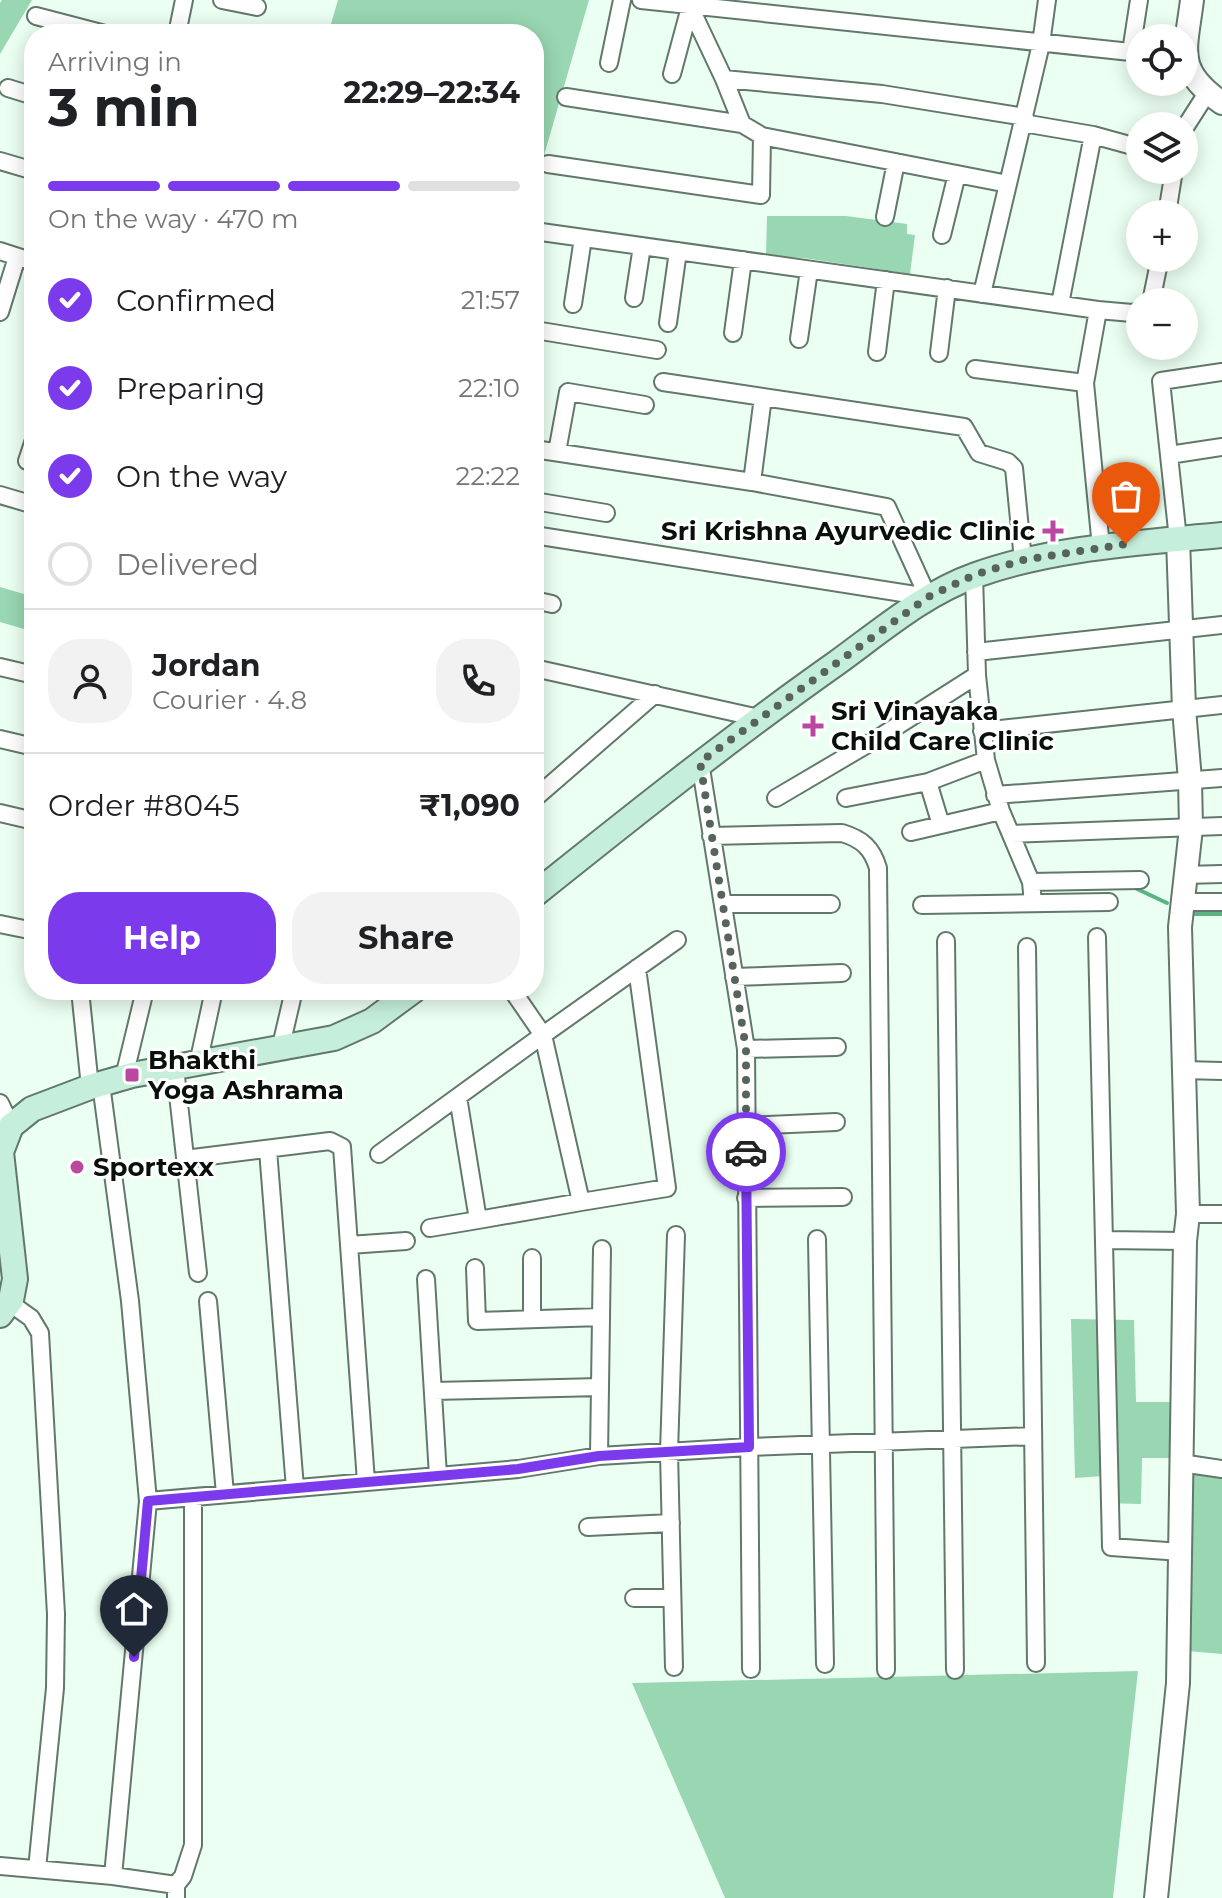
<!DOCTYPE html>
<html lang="en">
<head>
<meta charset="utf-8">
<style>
	:root { --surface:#fff; --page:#f2f2f2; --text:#202124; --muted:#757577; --line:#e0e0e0; --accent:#7c3aed }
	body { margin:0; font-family:Montserrat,sans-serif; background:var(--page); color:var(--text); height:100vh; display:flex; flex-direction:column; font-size:30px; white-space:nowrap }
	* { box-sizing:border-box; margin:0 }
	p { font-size:26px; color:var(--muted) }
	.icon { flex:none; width:44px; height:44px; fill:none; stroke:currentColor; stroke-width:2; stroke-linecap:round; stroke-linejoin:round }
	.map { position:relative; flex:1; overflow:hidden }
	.sheet { position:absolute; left:24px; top:24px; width:520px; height:976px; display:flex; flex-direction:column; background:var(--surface); border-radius:32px; box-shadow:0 4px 20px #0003 }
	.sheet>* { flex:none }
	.fabs { position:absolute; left:1126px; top:24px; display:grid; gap:16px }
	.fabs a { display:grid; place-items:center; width:72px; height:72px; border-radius:50%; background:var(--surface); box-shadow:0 4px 20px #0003; font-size:40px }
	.pin { position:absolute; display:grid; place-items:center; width:68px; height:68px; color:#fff; margin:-82px -34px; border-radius:50% 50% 50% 0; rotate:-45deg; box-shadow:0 0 8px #0007 }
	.pin .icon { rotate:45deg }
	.courier { position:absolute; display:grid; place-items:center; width:80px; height:80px; margin:-40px; border:6px solid #7c3aed; border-radius:50%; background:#fff; color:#222; box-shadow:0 2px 10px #0007 }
	.summary em { font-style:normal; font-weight:700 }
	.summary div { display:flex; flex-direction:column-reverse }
	.summary { display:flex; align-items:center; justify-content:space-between; height:136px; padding:0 24px }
	h1 { font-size:52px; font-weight:700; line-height:60px }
	.bar { display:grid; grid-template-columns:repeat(4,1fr); gap:12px 8px; align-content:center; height:96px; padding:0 24px }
	.bar i { height:10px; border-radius:6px; background:var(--line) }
	.bar .on { background:var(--accent) }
	.bar p { grid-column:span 4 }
	.line { display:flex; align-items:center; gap:20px; padding:0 24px; border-top:2px solid var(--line) }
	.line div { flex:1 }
	.round { display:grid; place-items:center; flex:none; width:84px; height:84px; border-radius:32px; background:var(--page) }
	ol { padding:0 24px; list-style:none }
	li { display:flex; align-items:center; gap:24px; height:88px }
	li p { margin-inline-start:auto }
	li .icon { padding:8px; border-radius:50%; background:var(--accent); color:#fff; stroke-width:4 }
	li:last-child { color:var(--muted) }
	li i { width:44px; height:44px; border:4px solid var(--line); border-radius:50% }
	.cta { display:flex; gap:16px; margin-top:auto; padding:16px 24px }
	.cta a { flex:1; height:92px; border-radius:32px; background:var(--accent); color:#fff; font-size:32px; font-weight:700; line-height:92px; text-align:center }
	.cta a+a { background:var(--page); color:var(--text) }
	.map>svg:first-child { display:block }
</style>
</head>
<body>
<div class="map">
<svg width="1222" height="1898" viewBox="0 0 1222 1898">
	<rect width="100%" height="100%" fill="#ebfff2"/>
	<path fill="#98d7b1" d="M2,0H32L0,54V3Z
		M338,0H589L534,190V34H328Z
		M767,216H846L907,224V234L915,235L910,274L804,258L766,256Z
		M0,587L34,597V632L0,622Z
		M1071,1319L1134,1320L1136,1402H1171V1458H1142L1141,1504L1105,1503L1103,1476L1075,1478Z
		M1187,1470L1222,1475V1654L1188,1651Z
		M1138,1671L1113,1898H725L632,1683Z"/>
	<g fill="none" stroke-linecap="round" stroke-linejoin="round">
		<path stroke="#59b382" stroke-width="4" d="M1133,887L1167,903
			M1190,914H1222"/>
		<g stroke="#62786a" stroke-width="20">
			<path id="minor" d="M222,0L257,7
				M641,0L1140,53
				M690,7L724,79L742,124
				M36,16L105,34
				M177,34L184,0
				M1131,52L1139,0
				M609,63L622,0
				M672,74L690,7
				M724,79L882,94L1025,117
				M8,88L34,96
				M566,97L742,124L762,136L1008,184
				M1023,123L1093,135L1140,148
				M1184,129L1207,93
				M0,161L34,171
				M548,164L761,195L762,136
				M1167,214L1174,170
				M885,217L896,162
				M534,231L1098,310L1132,313L1140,311
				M942,235L957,174
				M0,251L34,262
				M982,294L1041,44L1047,0
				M634,298L642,246
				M1151,302L1160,258
				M573,304L583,238
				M1060,304L1093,135
				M1098,310L1085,383L1101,547
				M0,312L17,257
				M668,323L678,251
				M534,333L535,330L657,350
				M733,333L743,260
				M799,339L809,270
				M877,352L886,280
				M939,353L947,288
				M975,369L1085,383
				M663,382L964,427L979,453L1008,462L1014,468L1023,560
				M534,449L752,482L887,507L928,597
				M557,452L568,392L645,405
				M1169,455L1222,447
				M27,461L34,440
				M752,482L763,397
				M0,495L34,505
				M534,501L606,513
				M534,535L928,597
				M1178,539L1161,381L1222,372
				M974,575L977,675L986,760L1001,811L1031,882L1033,903
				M534,600L552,604
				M976,652L1222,625
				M0,667L34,675
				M534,668L759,718
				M982,731L1222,705
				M0,739L34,747
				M700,762L746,1049L751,1669
				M928,782L941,825
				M995,795L1222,778
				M776,798L883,735L977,675
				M846,798L928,782L986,760
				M534,799L655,694
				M0,813L34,821
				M911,832L1001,811
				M1012,834L1222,826
				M711,836L842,833C862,839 872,848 878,868L886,1670
				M1184,875L1222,874
				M1031,882L1140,880
				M1182,902H1222
				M724,904H831
				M922,905L1109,902
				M0,924L34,931
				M1097,937L1111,1547L1181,1552
				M946,941L955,1670
				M1027,947L1036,1663
				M734,977L842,973
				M80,990L90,1087
				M512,990L543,1035L677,940
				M746,1049L837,1047
				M280,1050L294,990
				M198,1064L214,990
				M175,1068L198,1273
				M1183,1070L1222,1071
				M124,1077L145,990
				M101,1084L130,1301L148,1501L113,1876
				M0,1103L11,1126
				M746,1126L836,1122
				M268,1150L295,1488
				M379,1154L543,1035L581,1202L478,1220L458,1097
				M185,1159L330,1141L342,1147L366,1482
				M746,1198L843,1197
				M581,1202L667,1188L637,968
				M1188,1214H1222
				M430,1228L478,1220
				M817,1239L825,1664
				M1104,1240L1185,1241
				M349,1245L406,1241
				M475,1268L477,1321L601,1317
				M426,1279L438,1476
				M208,1301L225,1494
				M10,1303L31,1318L40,1333L56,1614L55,1688L37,1869
				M532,1319V1258
				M433,1391L600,1387
				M599,1456L602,1249
				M1181,1463L1222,1469
				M148,1501L518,1469L599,1456L749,1447L1033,1436
				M588,1527L671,1523
				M634,1598H672
				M674,1667L669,1452L676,1235
				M0,1866L113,1876L176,1885V1898
				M176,1885L183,1876L193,1845V1497"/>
		</g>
		<g stroke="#62786a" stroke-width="26">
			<path id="tertiary" d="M1192,0C1186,50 1174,70 1222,103
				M1156,1898L1178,1683L1185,1241L1188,1214L1180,927L1191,828L1190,780L1184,709L1178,539"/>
		</g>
		<g stroke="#62786a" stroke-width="28">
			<path id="secondary" d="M534,895C634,815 733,736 838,662C882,630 925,593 976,575C1055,547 1140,543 1222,535
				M0,1315L11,1300L15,1279L1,1152L11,1126L32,1109L90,1087L132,1075L334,1038L372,1021L414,990"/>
		</g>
		<use href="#minor" stroke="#fff" stroke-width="16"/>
		<use href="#tertiary" stroke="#fff" stroke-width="22"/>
		<use href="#secondary" stroke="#c5efdb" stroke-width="24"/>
	</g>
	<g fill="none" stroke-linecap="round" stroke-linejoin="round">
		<path stroke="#57645c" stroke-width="8" stroke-dasharray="0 14.4" d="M746,1152V1049L700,762L928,597L974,575L1023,560L1126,544"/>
		<path stroke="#7c3aed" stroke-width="10" d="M134,1657L148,1501L518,1469L599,1456L749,1447L746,1152"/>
	</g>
	<g fill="#ba47a0" stroke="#fff" stroke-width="3">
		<path d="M1049 519h8v8h8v8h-8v8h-8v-8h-8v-8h8z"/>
		<path d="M809 714h8v8h8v8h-8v8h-8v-8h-8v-8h8z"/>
		<rect x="124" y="1067" width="16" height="16" rx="4"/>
		<circle cx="77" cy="1167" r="8"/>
	</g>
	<g text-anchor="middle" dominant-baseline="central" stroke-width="6" stroke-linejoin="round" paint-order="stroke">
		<g font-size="26" font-weight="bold" fill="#08100b" stroke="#fff" text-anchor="start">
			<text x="1035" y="531" text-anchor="end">Sri Krishna Ayurvedic Clinic</text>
			<text x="831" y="711">Sri Vinayaka<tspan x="831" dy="30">Child Care Clinic</tspan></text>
			<text x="148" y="1060">Bhakthi<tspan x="148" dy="30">Yoga Ashrama</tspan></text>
			<text x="93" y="1167">Sportexx</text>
		</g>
	</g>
</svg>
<div class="fabs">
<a><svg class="icon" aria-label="locate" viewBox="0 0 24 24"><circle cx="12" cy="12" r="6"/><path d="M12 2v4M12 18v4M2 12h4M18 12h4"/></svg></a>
<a><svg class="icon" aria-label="layers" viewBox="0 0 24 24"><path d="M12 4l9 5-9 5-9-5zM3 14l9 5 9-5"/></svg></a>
<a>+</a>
<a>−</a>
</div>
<div class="pin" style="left:1126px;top:544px;background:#ea580c"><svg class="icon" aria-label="bag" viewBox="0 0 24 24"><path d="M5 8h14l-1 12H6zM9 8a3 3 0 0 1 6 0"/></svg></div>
<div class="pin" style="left:134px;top:1657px;background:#1f2937"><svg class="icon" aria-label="home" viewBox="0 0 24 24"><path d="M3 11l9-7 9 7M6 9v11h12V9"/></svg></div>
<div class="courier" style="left:746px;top:1152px"><svg class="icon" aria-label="car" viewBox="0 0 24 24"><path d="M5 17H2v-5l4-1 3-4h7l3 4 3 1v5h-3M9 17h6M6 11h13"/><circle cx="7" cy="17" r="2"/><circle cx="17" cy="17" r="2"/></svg></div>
<section class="sheet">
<div class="summary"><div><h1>3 min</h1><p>Arriving in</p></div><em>22:29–22:34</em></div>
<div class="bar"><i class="on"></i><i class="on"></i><i class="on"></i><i></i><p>On the way · 470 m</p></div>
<ol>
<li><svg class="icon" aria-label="check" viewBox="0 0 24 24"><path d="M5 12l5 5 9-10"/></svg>Confirmed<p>21:57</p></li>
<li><svg class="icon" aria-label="check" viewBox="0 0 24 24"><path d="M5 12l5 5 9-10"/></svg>Preparing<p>22:10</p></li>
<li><svg class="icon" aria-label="check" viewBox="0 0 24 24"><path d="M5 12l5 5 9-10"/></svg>On the way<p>22:22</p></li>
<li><i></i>Delivered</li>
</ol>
<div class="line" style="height:144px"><a class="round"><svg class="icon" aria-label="person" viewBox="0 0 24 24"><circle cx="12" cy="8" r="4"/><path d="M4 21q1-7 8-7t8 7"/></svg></a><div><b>Jordan</b><p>Courier · 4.8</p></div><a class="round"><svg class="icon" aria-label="phone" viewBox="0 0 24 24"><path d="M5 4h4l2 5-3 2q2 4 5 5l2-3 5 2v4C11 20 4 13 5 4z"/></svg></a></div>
<div class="line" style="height:104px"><div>Order #8045</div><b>₹1,090</b></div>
<div class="cta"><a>Help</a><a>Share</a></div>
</section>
</div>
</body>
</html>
